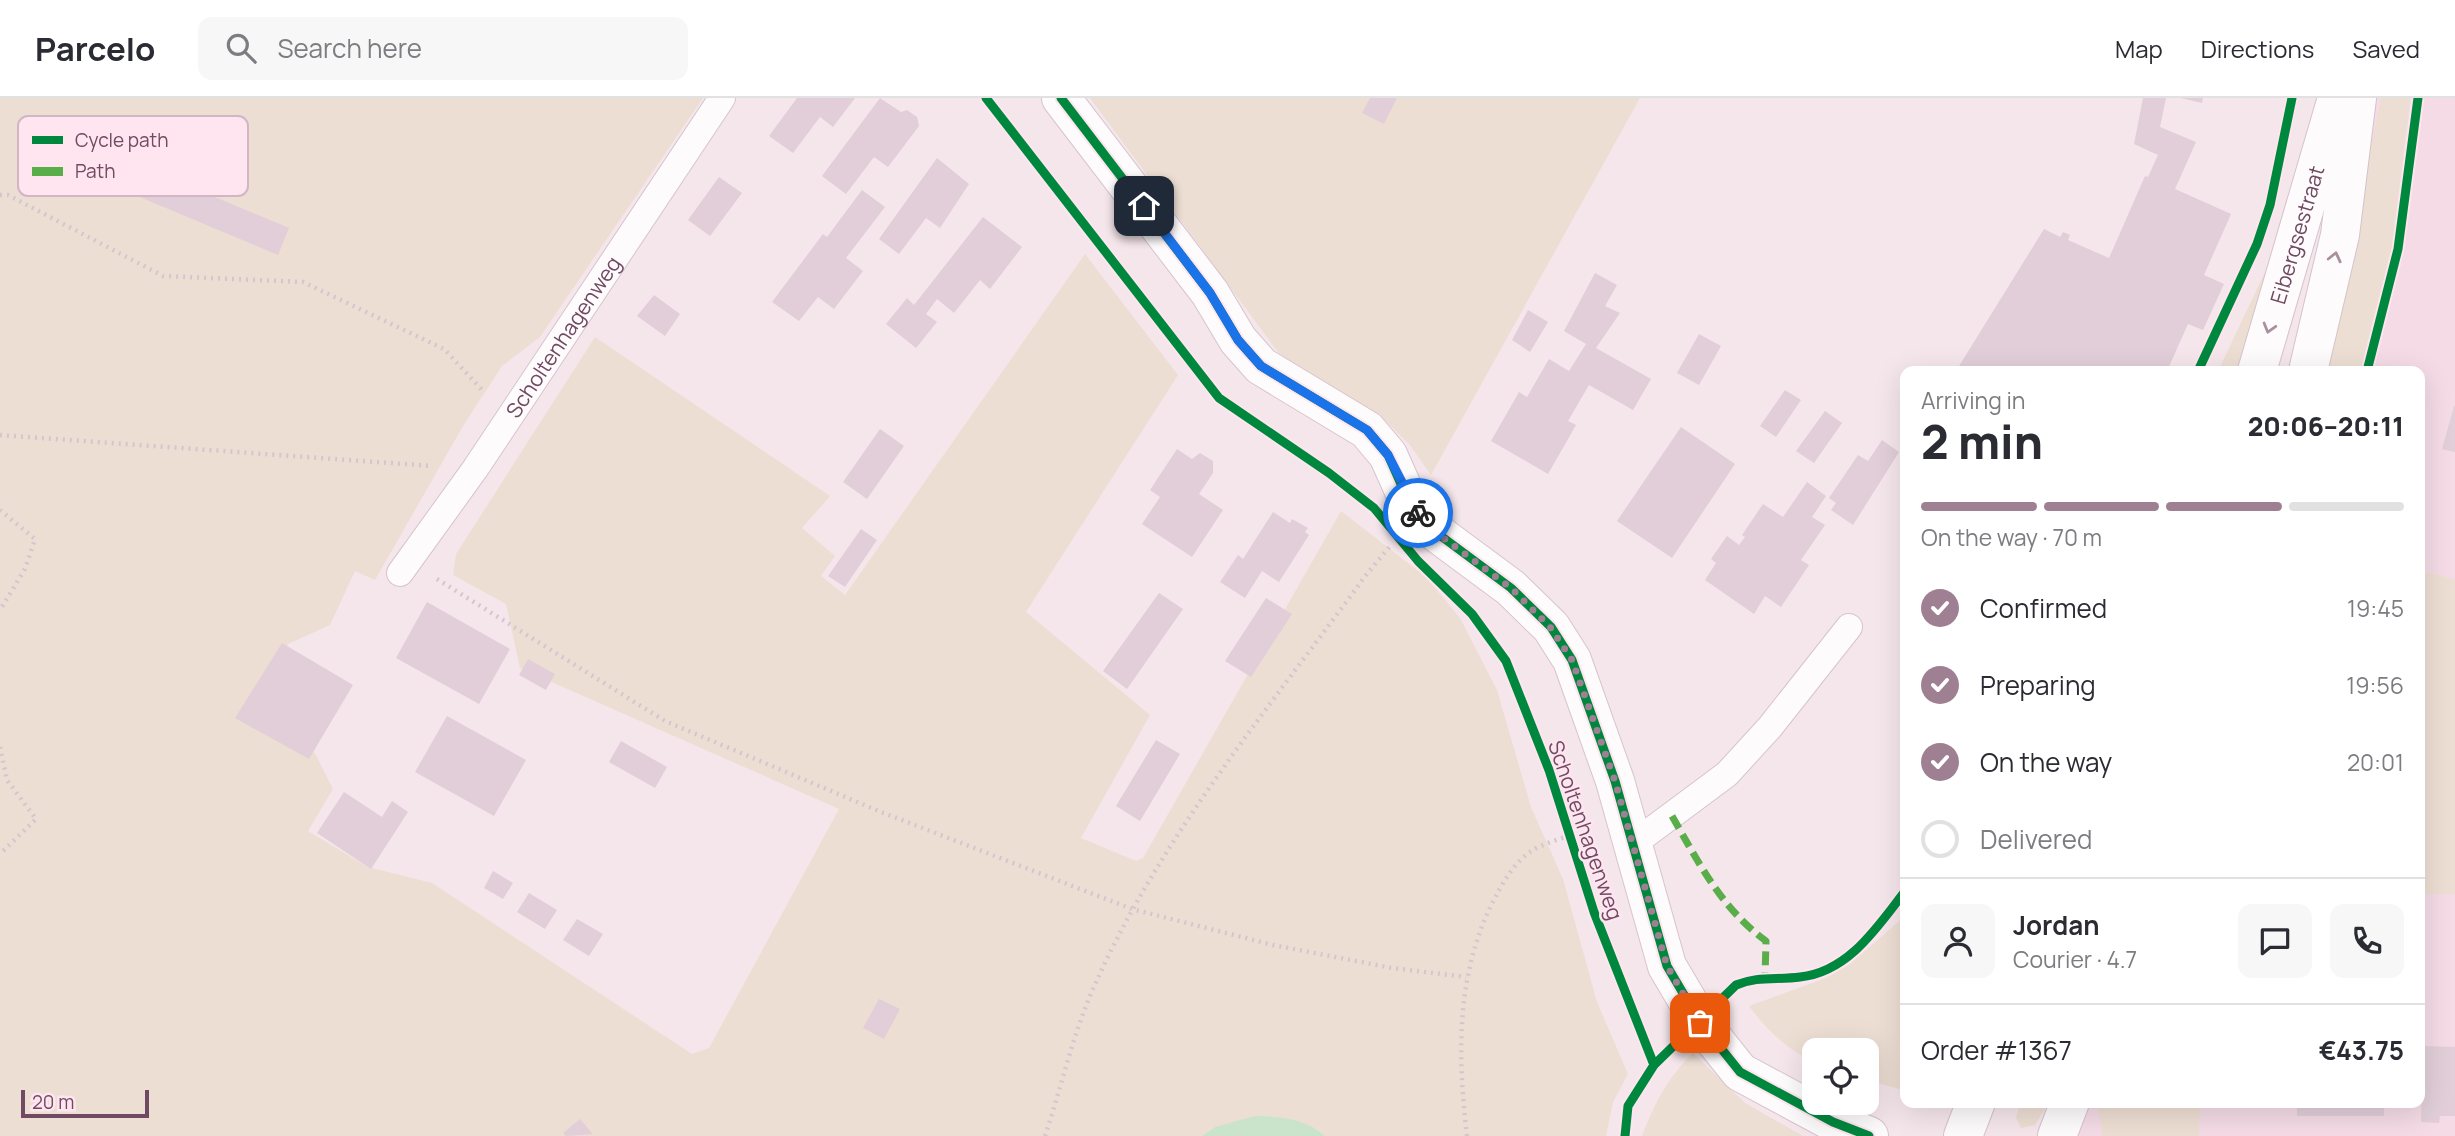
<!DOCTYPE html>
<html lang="en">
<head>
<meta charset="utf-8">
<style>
	:root { --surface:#fff; --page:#f7f7f7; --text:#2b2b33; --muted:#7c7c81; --line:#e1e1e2; --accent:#9f8092 }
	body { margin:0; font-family:Manrope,sans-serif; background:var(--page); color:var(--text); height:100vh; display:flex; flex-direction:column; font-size:26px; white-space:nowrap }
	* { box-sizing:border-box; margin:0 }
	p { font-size:23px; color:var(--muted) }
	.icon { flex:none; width:38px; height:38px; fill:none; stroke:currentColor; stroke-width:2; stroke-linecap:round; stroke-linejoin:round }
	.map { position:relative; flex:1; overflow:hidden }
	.drawer { position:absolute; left:1900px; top:268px; width:525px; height:742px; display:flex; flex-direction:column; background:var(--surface); border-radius:14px; box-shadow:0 7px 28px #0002 }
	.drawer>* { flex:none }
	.controls { position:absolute; left:1802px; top:940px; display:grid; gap:14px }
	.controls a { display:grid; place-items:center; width:77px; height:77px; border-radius:14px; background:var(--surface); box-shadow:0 7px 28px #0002; font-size:35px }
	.scale { position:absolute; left:21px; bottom:18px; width:128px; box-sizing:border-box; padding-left:7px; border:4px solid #704962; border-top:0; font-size:19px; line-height:24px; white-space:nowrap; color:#704962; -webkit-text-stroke:5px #fee5ef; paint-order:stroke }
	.pin { position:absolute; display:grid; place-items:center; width:60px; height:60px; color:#fff; margin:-30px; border-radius:14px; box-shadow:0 4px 10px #0006 }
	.courier { position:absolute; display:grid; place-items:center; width:70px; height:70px; margin:-35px; border:5px solid #1a73e8; border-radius:50%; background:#fff; color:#222; box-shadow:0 2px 9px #0007 }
	.summary em { font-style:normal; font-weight:800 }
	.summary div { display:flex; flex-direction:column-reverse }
	.summary { display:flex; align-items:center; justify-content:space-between; height:119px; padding:0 21px }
	h1 { font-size:46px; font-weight:800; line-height:52px }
	.bar { display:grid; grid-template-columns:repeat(4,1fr); gap:10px 7px; align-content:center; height:84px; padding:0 21px }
	.bar i { height:9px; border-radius:5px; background:var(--line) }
	.bar .active { background:var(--accent) }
	.bar p { grid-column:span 4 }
	.line { display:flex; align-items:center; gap:18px; padding:0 21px; border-top:2px solid var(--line) }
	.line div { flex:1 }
	.round { display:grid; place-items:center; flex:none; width:74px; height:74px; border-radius:14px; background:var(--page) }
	ol { padding:0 21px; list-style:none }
	li { display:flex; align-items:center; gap:21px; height:77px }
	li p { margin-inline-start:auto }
	li .icon { padding:7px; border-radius:50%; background:var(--accent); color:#fff; stroke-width:4 }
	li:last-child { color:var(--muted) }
	li i { width:38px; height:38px; border:4px solid var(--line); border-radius:50% }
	header { display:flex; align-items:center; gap:42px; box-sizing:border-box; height:98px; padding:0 35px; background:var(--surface); border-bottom:2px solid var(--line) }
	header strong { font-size:33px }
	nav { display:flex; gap:38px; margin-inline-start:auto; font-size:24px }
	.search { width:490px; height:63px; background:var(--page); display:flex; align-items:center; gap:18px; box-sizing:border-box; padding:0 24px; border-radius:14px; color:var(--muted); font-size:26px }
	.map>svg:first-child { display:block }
</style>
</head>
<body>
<header>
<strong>Parcelo</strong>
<div class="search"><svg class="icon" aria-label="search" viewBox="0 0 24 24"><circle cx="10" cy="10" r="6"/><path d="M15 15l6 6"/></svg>Search here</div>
<nav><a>Map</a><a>Directions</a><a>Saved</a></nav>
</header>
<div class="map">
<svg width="2455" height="1038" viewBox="0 0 2455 1038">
	<rect width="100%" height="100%" fill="#f5e6eb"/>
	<path fill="#f4dbe6" d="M2352,0H2455V1038H2059L2070,1005L2420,1004V273H2300Z"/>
	<path fill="#edded3" d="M0,0H703L540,239L502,268L463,328L375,482L355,473L330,527L288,546L253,628L315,655L333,691L308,733L368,769L432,785L692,956L709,950L839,711L520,570L506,506L453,477L456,456L595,239L830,398L802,430L835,458L821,478L845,497L1085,156L1178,277L1026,514L1150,617L1081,740L1136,763L1143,760L1341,413L1426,479L1460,520L1497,592L1531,709L1563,781L1597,904L1628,976L1613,1004L1606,1038H1325L1317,1031L1215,1029L1202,1038H0Z
		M1090,0H1640L1431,377L1409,346L1377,315L1317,284L1278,254Z
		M2381,0H2410L2391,163L2360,273H2325Z
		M2275,153L2243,273H2218Z
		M2420,473L2455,481V796H2420Z
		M1906,817V993L1867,982V952H1815V964C1789,954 1765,930 1749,908L1826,880L1850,866Z
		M1693,955L1745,1005L1803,1038H1642C1655,1005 1667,980 1693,955Z
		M2020,1005H2049L2035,1027L2021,1030L2016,1020Z
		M2096,1005H2200L2199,1038H2103Z"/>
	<path fill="#c9e4ca" d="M1255,1018C1281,1019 1305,1020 1325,1038H1202L1215,1029Z"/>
	<path fill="#e1ced8" d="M797,0H855L833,29L820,19L793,55L769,38Z
		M880,0L901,14L907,12L917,19L919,28L888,69L874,59L846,96L822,78Z
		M1370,0H1397L1384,26L1362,15Z
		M2143,0H2166L2160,29L2196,44L2175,91L2231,116L2204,177L2224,186L2203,232L2188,226L2167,273H1956L2044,131L2060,139L2063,134L2070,137L2068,142L2109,160L2145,78L2148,79L2158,57L2134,46Z
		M2181,0H2203L2202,5Z
		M60,34L289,130L278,157L49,61Z
		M937,60L969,86L940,130L926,120L899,156L879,141Z
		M719,79L742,95L710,138L688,122Z
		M862,92L885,109L846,160L863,173L834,211L818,199L799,223L772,204L823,136L827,139Z
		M983,119L1022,149L990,191L980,182L954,215L937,201L926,216L937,224L916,250L886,226L907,200L914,207Z
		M1595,175L1617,187L1605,208L1620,215L1596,250L1651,281L1633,312L1589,287L1568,323L1576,327L1548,376L1491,343L1519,294L1527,299L1549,261L1569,273L1586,246L1564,233Z
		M654,197L680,216L665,238L637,218Z
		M1528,212L1548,224L1530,254L1512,242Z
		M1699,236L1721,248L1699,287L1677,275Z
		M1785,292L1801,302L1776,339L1760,328Z
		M2454,308H2455V354L2442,351Z
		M1825,313L1842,325L1814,365L1796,353Z
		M1681,329L1735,366L1672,460L1617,423Z
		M880,331L904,348L867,401L843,384Z
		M1882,342L1899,354L1853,427L1831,412L1836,405L1829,400L1858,357L1868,363Z
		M1177,351L1192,361L1200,355L1213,363V375L1199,396L1223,412L1192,459L1142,426L1160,399L1150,392Z
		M1807,384L1826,398L1812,419L1825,427L1801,462L1809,467L1781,509L1765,498L1754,516L1705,482L1716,465L1711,461L1727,438L1739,447L1745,439L1742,437L1763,406L1783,419Z
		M1273,414L1290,425L1292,421L1308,430L1305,434L1309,437L1279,484L1262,473L1245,500L1220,484L1238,457L1243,461Z
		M861,431L877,442L845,489L828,478Z
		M1159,495L1183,511L1127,591L1103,573Z
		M1266,500L1292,516L1251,579L1225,563Z
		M427,504L510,551L479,606L396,560Z
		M282,545L353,587L309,661L235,620Z
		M528,561L555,576L546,592L519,577Z
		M447,618L526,662L494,718L415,674Z
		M1156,642L1180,656L1140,723L1116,708Z
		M621,643L667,669L655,690L609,664Z
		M344,694L382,719L392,703L408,714L371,771L317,735Z
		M493,773L513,785L503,801L484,790Z
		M529,795L557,812L545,831L517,814Z
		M577,821L603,836L589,858L563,842Z
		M879,901L900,911L884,941L863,930Z
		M2422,948L2455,949V1018H2440L2439,1025L2421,1024Z
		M2297,1004H2384V1018H2297Z
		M580,1021L593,1036L566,1038L563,1035Z"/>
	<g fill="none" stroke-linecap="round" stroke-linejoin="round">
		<g stroke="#d6c4ce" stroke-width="28">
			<g id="service">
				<path id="s1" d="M400,475L475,371L722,0"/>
				<path d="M1633,746L1727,676L1770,629L1849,529"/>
			</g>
		</g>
		<g stroke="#d6c4ce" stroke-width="40">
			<path id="minor" d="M1061,0L1210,195L1238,242L1261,268L1367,332L1388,357L1405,395L1426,427L1511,490L1551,529L1572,562L1615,683L1667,868L1700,924L1740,974L1833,1024L1869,1038"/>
		</g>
		<g stroke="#d5c3cc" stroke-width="40">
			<g id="secondary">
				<path id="s2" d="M2257,273L2337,0"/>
				<path d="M2308,273L2340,137L2357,0"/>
				<path d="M1963,1038L1976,1004"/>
				<path d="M2057,1038L2070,1004"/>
			</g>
		</g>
		<path stroke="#d3c6ce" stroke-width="4.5" stroke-dasharray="2 5" stroke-linecap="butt" d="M0,97H8L163,178L303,184L444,251L484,294
			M0,337L432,368
			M0,412L35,441L25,471L0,512
			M437,481L665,623L881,714L1132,811L1273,847L1392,870L1466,879
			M0,649L7,682L36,721L0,756
			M1045,1038C1062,987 1074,931 1097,882C1163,736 1272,606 1366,477L1392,446
			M1467,1038C1457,955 1456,871 1497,796C1505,781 1516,763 1530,754C1541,746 1558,742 1570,737"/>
		<use href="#service" stroke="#fefbfc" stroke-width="26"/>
		<use href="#minor" stroke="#fefbfc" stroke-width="38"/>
		<use href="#secondary" stroke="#fefbfc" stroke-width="38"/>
		<path stroke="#5aae4a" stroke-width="7" stroke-dasharray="14 7" stroke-linecap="butt" d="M1672,718C1699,765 1721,810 1766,843L1765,880"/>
		<g stroke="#fee5ef" stroke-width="13">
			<path id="cycleway" d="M986,0L1219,300L1329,375L1374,410L1418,463L1472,516L1506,563L1549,672L1594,814L1654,967
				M1061,0L1210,195L1238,242L1261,268L1367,332L1388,357L1405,395L1426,427L1511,490L1551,529L1572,562L1615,683L1667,868L1700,924L1740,974L1833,1024L1869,1038
				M2198,273L2257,146L2270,107L2292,0
				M2367,273L2398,151L2418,0
				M1625,1038L1628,1008L1654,967L1736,887C1757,878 1777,882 1800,879C1849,874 1878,828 1906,792"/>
		</g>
		<use href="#cycleway" stroke="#00873e" stroke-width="9"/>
	</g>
	<defs><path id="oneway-chevron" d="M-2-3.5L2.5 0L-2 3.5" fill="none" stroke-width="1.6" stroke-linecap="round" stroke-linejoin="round" transform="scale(1.75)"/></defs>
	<g stroke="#a990a0">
		<use href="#oneway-chevron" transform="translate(2335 159) rotate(-77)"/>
		<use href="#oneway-chevron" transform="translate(2269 230) rotate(106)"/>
	</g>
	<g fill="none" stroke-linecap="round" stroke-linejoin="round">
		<path stroke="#9f8092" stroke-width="7" stroke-dasharray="0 12.6" d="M1418,415L1426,427L1511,490L1550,529L1572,562L1615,683L1667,868L1700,925"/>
		<path stroke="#1a73e8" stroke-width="9" d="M1144,108L1210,195L1238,242L1261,268L1367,332L1388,357L1418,415"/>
	</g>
	<g text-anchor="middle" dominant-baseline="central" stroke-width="5" stroke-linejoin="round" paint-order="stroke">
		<g font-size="21" fill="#704962" stroke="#fee5ef">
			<text stroke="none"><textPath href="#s2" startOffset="142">Eibergsestraat</textPath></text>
			<text stroke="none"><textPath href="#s1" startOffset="287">Scholtenhagenweg</textPath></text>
			<text transform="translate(1586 732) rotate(71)">Scholtenhagenweg</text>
		</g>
	</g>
	<rect x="18" y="18" width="230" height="80" rx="10" fill="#fee5ef" stroke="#d3b6c5" stroke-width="2"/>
	<rect x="32" y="38" width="31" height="8" fill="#00873e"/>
	<rect x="32" y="69" width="31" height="9" fill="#5aae4a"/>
	<g font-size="19" fill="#704962">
		<text x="75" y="49">Cycle path</text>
		<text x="75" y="80">Path</text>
	</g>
</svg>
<div class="controls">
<a><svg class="icon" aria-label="locate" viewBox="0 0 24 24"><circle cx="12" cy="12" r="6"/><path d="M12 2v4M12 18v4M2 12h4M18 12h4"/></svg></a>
</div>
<div class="scale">20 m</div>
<div class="pin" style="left:1700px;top:925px;background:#ea580c"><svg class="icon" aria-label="bag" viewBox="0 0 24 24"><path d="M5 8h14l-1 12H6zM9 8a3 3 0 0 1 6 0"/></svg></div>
<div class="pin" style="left:1144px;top:108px;background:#1f2937"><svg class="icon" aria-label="home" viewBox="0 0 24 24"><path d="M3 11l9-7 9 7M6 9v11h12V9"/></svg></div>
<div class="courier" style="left:1418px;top:415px"><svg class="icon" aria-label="bike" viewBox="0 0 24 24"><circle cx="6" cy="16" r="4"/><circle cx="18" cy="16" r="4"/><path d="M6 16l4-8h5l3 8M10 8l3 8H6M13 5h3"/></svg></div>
<section class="drawer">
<div class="summary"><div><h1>2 min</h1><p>Arriving in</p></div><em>20:06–20:11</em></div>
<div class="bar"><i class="active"></i><i class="active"></i><i class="active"></i><i></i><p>On the way · 70 m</p></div>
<ol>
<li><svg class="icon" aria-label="check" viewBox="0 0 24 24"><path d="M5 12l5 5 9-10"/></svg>Confirmed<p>19:45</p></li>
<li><svg class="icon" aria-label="check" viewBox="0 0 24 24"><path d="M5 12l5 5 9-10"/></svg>Preparing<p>19:56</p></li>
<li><svg class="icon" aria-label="check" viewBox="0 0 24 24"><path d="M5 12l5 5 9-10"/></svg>On the way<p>20:01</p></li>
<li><i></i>Delivered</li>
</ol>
<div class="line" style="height:126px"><a class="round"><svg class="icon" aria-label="person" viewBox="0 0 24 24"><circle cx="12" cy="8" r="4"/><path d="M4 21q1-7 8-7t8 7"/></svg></a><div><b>Jordan</b><p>Courier · 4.7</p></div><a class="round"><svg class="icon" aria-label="chat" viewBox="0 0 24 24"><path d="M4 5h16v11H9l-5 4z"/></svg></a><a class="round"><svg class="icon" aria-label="phone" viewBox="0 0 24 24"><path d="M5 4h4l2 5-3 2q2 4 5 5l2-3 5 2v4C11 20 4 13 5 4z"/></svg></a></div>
<div class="line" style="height:91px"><div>Order #1367</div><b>€43.75</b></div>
</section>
</div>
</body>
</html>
